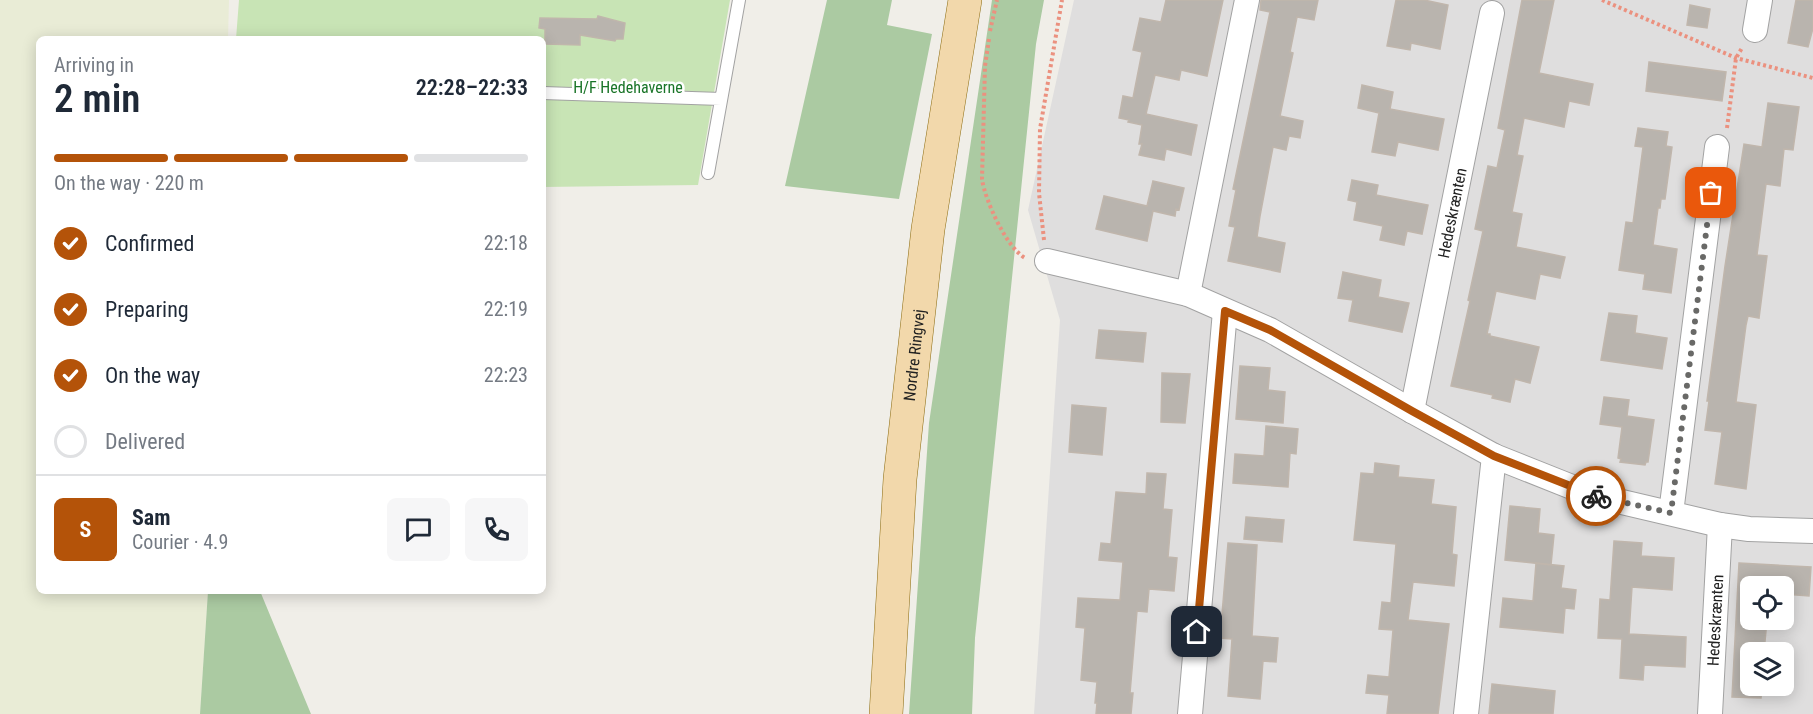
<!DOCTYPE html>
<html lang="en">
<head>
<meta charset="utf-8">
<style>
	:root { --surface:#fff; --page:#f6f6f7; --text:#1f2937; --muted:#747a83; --line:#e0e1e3; --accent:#b45309 }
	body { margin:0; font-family:"Roboto Condensed",sans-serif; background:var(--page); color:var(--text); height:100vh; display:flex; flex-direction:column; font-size:22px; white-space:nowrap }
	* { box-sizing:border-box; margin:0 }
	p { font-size:20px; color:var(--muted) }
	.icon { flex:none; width:33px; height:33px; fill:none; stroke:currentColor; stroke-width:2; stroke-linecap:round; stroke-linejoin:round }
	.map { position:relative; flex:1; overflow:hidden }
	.sheet { position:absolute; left:36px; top:36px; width:510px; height:558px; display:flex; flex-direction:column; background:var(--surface); border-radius:9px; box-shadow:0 3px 15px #0003 }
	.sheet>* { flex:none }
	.controls { position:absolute; left:1740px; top:576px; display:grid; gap:12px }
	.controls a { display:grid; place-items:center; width:54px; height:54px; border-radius:9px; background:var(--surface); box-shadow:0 3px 15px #0003; font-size:30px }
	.pin { position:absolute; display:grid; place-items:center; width:51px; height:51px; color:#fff; margin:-26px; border-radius:12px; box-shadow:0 3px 9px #0006 }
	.courier { position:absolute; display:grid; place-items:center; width:60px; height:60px; margin:-30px; border:4px solid #b45309; border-radius:50%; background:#fff; color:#222; box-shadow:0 2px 8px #0007 }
	.headline em { font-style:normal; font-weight:600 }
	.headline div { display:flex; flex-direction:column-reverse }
	.headline { display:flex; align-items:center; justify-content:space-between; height:102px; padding:0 18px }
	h1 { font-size:39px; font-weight:600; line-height:45px }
	.bar { display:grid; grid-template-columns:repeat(4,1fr); gap:9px 6px; align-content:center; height:72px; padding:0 18px }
	.bar i { height:8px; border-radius:4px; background:var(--line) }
	.bar .current { background:var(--accent) }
	.bar p { grid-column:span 4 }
	.line { display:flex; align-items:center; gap:15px; padding:0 18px; border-top:2px solid var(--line) }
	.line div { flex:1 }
	.round { display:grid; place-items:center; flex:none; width:63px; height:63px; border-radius:9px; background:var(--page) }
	ol { padding:0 18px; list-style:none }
	li { display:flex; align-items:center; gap:18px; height:66px }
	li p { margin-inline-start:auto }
	li .icon { padding:6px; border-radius:50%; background:var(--accent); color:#fff; stroke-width:4 }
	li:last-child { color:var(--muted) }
	li i { width:33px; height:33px; border:3px solid var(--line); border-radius:50% }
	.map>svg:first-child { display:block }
</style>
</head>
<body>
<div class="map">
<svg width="1813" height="714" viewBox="0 0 1813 714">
	<rect width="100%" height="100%" fill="#f0eee8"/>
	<path fill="#dfdede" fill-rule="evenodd" d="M1074,0H1813V714H1034L1060,320L1028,210ZM1750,586H1784V620H1750ZM1750,652H1784V686H1750Z"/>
	<path fill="#e9ecd6" d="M0,0H229L228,39H39V591H208L200,714H0Z"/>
	<path fill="#c8e4b5" d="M239,0H730L698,185L543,187V39H236Z"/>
	<path fill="#abcaa2" d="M827,0H892L887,25L932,34L899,199L785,186Z
		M992,0H1044L1036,44L975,638L972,714H909L929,423Z
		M208,591H260L311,714H200Z"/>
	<path fill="#b9b4ae" stroke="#c0b6ac" stroke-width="1.5" d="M1166,0H1223L1207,76L1181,70L1179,80L1155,75L1146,114L1197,125L1191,155L1166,149L1164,160L1139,155L1142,144H1139L1142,125L1128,122L1129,120L1119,118L1123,96L1133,98L1142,52L1133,50L1140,18L1161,22Z
		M1261,0H1318L1314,20L1297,17L1290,52L1293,53L1280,116L1303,121L1300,138L1289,136L1286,150L1273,147L1260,216L1257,237L1285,243L1280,272L1228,261L1235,227L1229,226L1236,190L1233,189L1270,12L1260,10Z
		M1396,0H1424L1448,5L1440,49L1411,43L1410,50L1387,46Z
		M1522,0H1554L1539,73L1593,84L1589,105L1569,101L1564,127L1524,118L1517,155L1523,156L1512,212L1522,214L1516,247L1565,257L1560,278L1540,274L1535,299L1496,291L1487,334H1490V336L1539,347L1530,383L1515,379L1510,402L1492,398L1493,395L1451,386L1470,301L1468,300L1483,231L1475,229L1488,166L1497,168L1505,130L1498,128Z
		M1796,0H1813V28L1808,47L1788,43Z
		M1690,5L1710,9L1707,28L1687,25Z
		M598,16L625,23L623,39H616L615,41L580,35V45L545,44V29L539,28L540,18L597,19Z
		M1649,62L1726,72L1722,101L1646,91Z
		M1362,85L1393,92L1390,109L1444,119L1438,150L1398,142L1395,156L1372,152L1379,113L1358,108Z
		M1768,103L1799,107L1793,150L1784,149L1780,186L1766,184L1757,255L1767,256L1759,318L1748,316L1746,325L1736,402L1756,405L1746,489L1715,484L1722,432L1705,430L1709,401H1707L1725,266L1744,144L1762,147Z
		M1638,128L1668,132L1666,146L1672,147L1665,199H1661L1660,208H1658L1653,245L1677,249L1671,293L1643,289L1645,274L1619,270L1626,222L1633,223L1643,147L1635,146Z
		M1352,180L1378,185L1376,195L1428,205L1422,234L1407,231L1404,245L1380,240L1383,226L1354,220L1357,202L1348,200Z
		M1153,181L1184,188L1179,210L1176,209L1175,216L1153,211L1147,241L1096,229L1104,196L1147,206Z
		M1343,272L1381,280L1378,297L1409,303L1402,332L1349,321L1353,300L1338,298Z
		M1609,313L1637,316L1635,333L1667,338L1662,369L1601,360Z
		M1099,330L1146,333L1143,362L1096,358Z
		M1240,366L1270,368L1268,390L1285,392L1283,423L1236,419Z
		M1162,373L1190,374L1185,423L1161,422Z
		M1604,397L1629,400L1627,416L1654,420L1648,462H1646L1645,465L1620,462L1621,459L1618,458L1622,427L1600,424Z
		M1072,405L1106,408L1102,455L1069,452Z
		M1266,426L1298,429L1296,454L1290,453L1288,487L1233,483L1235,454L1264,456Z
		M1375,463L1399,466L1398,477L1434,480L1431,504L1456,507L1452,554L1457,555L1454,586L1413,582L1408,620L1449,624L1438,714H1387L1389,695L1366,693L1368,675L1389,677L1393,630L1379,629L1382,602L1391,603L1396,544L1354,540L1361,473L1374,474Z
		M1147,473L1166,474L1163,509L1172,510L1168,557L1177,558L1174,591L1149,589L1147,612L1137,611L1130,693H1133L1131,714H1096L1097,703H1095L1097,682L1081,680L1085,628L1076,627L1078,598L1120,600L1123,562L1099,560L1101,543L1111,544L1116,492L1146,494Z
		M1510,506L1540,509L1538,533L1554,535L1551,565L1505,560Z
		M1246,517L1284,520L1282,542L1244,539Z
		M1614,541L1642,543L1641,556L1674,558L1672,590L1632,587L1629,634L1686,637L1685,667L1644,665L1643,680L1620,678L1622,639L1598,638L1600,599L1610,600Z
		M1228,543L1257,545L1252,636L1278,638L1276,662L1263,661L1260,699L1228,696L1232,639L1220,638Z
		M1536,563L1564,566L1561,588L1576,590L1574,609L1565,608L1563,633L1500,627L1503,598L1533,601Z
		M1739,563L1811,567L1809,596L1784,594V586H1750V620H1767L1764,652H1750V686H1762L1761,698L1732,697Z
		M1492,684L1555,691L1553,714H1489Z"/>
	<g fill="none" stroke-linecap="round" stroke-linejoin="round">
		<g stroke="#a2a2a2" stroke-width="14">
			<path id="service" d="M543,93L721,99
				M708,173L739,0"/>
		</g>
		<g stroke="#a2a2a2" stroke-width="26">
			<g id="minor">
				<path d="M1755,30L1760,0"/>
				<path d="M1047,261L1188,294L1270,330L1412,411L1494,456L1592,495L1720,525L1749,529L1813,531"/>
				<path d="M1188,294L1247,0"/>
				<path id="s1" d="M1412,411L1492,13"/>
				<path d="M1671,513L1717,147"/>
				<path d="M1190,714L1225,311"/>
				<path d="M1466,714L1494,456"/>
				<path id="s2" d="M1710,714L1720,525"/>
			</g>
		</g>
		<g stroke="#8c6c11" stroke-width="34">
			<g id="primary">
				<path id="s3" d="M886,714L900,479L928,229L965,0"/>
			</g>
		</g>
		<path stroke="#eb917f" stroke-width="4" stroke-dasharray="3 3" stroke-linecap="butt" d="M1602,0L1736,58L1813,78
			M990,31L997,0
			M989,39L985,66L982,179C985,200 1006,247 1025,258
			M1727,128L1736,58L1742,48
			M1044,240L1039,193L1040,129L1062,0"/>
		<use href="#service" stroke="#fff" stroke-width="12"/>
		<use href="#minor" stroke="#fff" stroke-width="24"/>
		<use href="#primary" stroke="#f2d8ab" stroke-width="33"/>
	</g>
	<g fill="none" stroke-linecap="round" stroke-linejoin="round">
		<path stroke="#696967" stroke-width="6" stroke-dasharray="0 10.8" d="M1596,496L1671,513L1711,193"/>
		<path stroke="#b45309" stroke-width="8" d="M1197,632L1225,311L1270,330L1412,411L1494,456L1596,496"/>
	</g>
	<g text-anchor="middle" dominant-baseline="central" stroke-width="5" stroke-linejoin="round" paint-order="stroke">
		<g font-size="16" fill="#197427" stroke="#fff">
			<text x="628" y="87">H/F Hedehaverne</text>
		</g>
		<g font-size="16" fill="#212121" stroke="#fff">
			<text stroke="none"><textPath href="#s1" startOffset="202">Hedeskrænten</textPath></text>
			<text stroke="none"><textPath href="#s3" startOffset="360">Nordre Ringvej</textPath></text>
			<text stroke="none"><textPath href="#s2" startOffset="94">Hedeskrænten</textPath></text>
		</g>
	</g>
</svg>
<div class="controls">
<a><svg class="icon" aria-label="locate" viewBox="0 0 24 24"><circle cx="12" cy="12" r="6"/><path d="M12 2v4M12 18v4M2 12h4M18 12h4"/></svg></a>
<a><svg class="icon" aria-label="layers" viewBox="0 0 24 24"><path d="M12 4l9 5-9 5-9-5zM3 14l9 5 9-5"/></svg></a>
</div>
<div class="pin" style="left:1711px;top:193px;background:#ea580c"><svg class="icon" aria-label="bag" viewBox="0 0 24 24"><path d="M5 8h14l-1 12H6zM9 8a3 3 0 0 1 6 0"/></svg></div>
<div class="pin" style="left:1197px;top:632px;background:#1f2937"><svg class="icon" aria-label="home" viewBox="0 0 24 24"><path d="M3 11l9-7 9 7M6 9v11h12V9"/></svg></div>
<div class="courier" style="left:1596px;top:496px"><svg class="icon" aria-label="bike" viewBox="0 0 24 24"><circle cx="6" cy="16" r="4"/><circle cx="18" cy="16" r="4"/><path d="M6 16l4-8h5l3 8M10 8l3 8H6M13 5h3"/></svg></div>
<section class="sheet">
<div class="headline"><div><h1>2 min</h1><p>Arriving in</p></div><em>22:28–22:33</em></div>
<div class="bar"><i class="current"></i><i class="current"></i><i class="current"></i><i></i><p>On the way · 220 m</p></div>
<ol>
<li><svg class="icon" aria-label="check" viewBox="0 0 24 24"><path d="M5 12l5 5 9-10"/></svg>Confirmed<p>22:18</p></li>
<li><svg class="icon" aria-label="check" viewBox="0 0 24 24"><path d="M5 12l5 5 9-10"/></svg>Preparing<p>22:19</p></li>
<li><svg class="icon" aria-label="check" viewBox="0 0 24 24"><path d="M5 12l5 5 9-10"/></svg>On the way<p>22:23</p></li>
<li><i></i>Delivered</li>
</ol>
<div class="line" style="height:108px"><b class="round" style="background:var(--accent);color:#fff">S</b><div><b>Sam</b><p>Courier · 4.9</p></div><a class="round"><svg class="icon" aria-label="chat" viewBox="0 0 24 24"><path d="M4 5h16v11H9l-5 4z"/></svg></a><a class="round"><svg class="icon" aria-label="phone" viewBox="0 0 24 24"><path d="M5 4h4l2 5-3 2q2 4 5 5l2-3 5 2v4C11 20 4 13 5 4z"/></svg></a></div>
</section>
</div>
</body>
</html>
